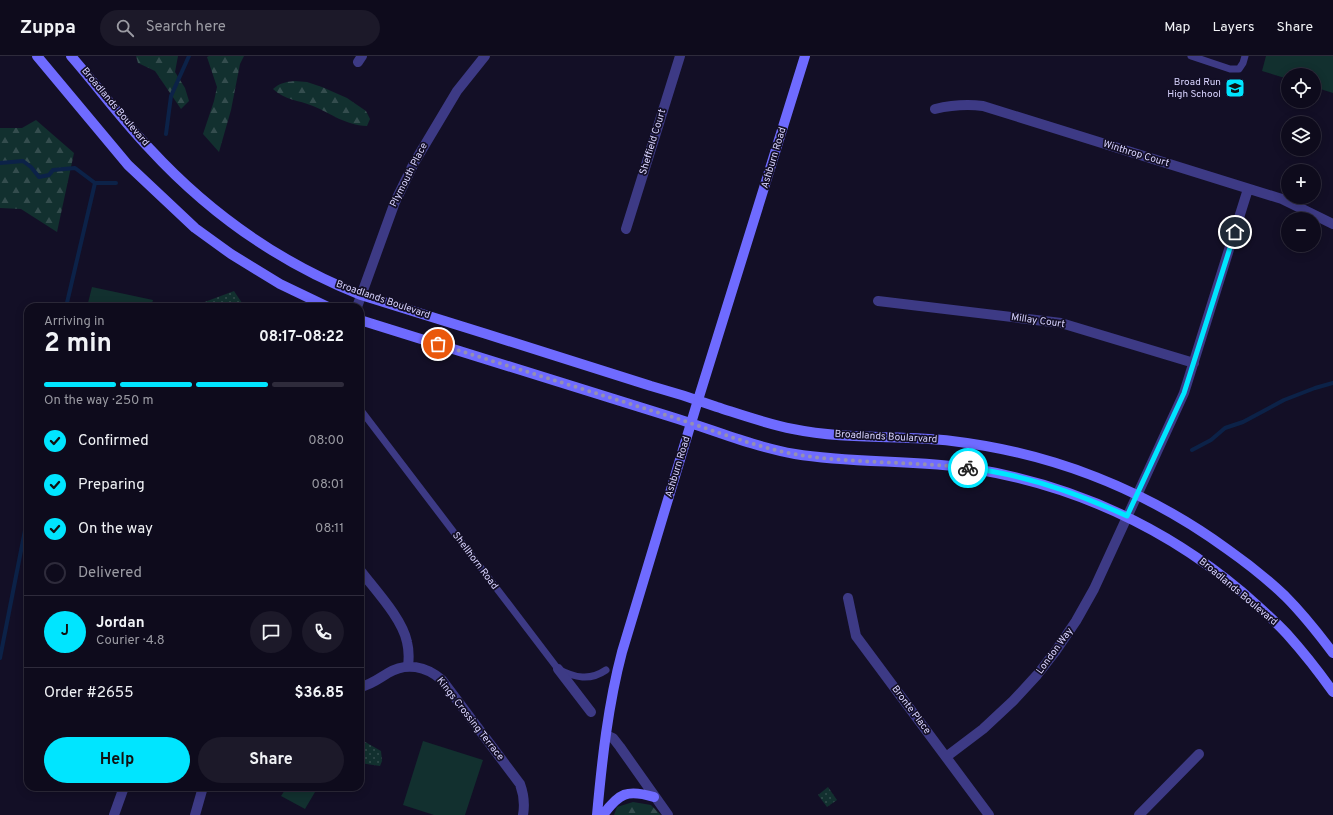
<!DOCTYPE html>
<html lang="en">
<head>
<meta charset="utf-8">
<style>
	:root { --surface:#0e0b1c; --page:#1c1929; --text:#f1f3f6; --muted:#9b9ba3; --line:#2e2b3b; --accent:#00e5ff }
	body { margin:0; font-family:Overpass,sans-serif; background:var(--page); color:var(--text); height:100vh; display:flex; flex-direction:column; font-size:15px; white-space:nowrap }
	* { box-sizing:border-box; margin:0 }
	p { font-size:13px; color:var(--muted) }
	.icon { flex:none; width:22px; height:22px; fill:none; stroke:currentColor; stroke-width:2; stroke-linecap:round; stroke-linejoin:round }
	.map { position:relative; flex:1; overflow:hidden }
	.side { position:absolute; left:24px; top:247px; width:340px; height:488px; display:flex; flex-direction:column; background:var(--surface); border-radius:12px; box-shadow:0 2px 10px #0003,0 0 0 1px var(--line) }
	.side>* { flex:none }
	.controls { position:absolute; left:1281px; top:12px; display:grid; gap:8px }
	.controls a { display:grid; place-items:center; width:40px; height:40px; border-radius:50%; background:var(--surface); box-shadow:0 2px 10px #0003,0 0 0 1px var(--line); font-size:20px }
	.pin { position:absolute; display:grid; place-items:center; width:34px; height:34px; color:#fff; margin:-17px; border:2px solid #fff; border-radius:50%; box-shadow:0 1px 4px #0007 }
	.courier { position:absolute; display:grid; place-items:center; width:40px; height:40px; margin:-20px; border:3px solid #00e5ff; border-radius:50%; background:#fff; color:#222; box-shadow:0 1px 5px #0007 }
	.overview em { font-style:normal; font-weight:700 }
	.overview div { display:flex; flex-direction:column-reverse }
	.overview { display:flex; align-items:center; justify-content:space-between; height:68px; padding:0 20px }
	h1 { font-size:26px; font-weight:700; line-height:30px }
	.bar { display:grid; grid-template-columns:repeat(4,1fr); gap:6px 4px; align-content:center; height:48px; padding:0 20px }
	.bar i { height:5px; border-radius:3px; background:var(--line) }
	.bar .on { background:var(--accent) }
	.bar p { grid-column:span 4 }
	.line { display:flex; align-items:center; gap:10px; padding:0 20px; border-top:1px solid var(--line) }
	.line div { flex:1 }
	.round { display:grid; place-items:center; flex:none; width:42px; height:42px; border-radius:21px; background:var(--page) }
	ol { padding:0 20px; list-style:none }
	li { display:flex; align-items:center; gap:12px; height:44px }
	li p { margin-inline-start:auto }
	li .icon { padding:4px; border-radius:50%; background:var(--accent); color:#111; stroke-width:4 }
	li:last-child { color:var(--muted) }
	li i { width:22px; height:22px; border:2px solid var(--line); border-radius:50% }
	.primary-button { display:flex; gap:8px; margin-top:auto; padding:8px 20px }
	.primary-button a { flex:1; height:46px; border-radius:24px; background:var(--accent); color:#111; font-size:16px; font-weight:700; line-height:46px; text-align:center }
	.primary-button a+a { background:var(--page); color:var(--text) }
	header { display:flex; align-items:center; gap:24px; box-sizing:border-box; height:56px; padding:0 20px; background:var(--surface); border-bottom:1px solid var(--line) }
	header strong { font-size:19px }
	nav { display:flex; gap:22px; margin-inline-start:auto; font-size:14px }
	.search { width:280px; height:36px; background:var(--page); display:flex; align-items:center; gap:10px; box-sizing:border-box; padding:0 14px; border-radius:22px; color:var(--muted); font-size:15px }
	.map>svg:first-child { display:block }
</style>
</head>
<body>
<header>
<strong>Zuppa</strong>
<div class="search"><svg class="icon" aria-label="search" viewBox="0 0 24 24"><circle cx="10" cy="10" r="6"/><path d="M15 15l6 6"/></svg>Search here</div>
<nav><a>Map</a><a>Layers</a><a>Share</a></nav>
</header>
<div class="map">
<svg width="1333" height="759" viewBox="0 0 1333 759">
	<defs>
		<pattern id="grass-dots" width="8" height="8" patternUnits="userSpaceOnUse"><rect width="8" height="8" fill="#12302f"/><path d="M2 2h.1M6 6h.1" fill="none" stroke="#344d4e" stroke-width="1.8" stroke-linecap="round"/></pattern>
		<pattern id="forest-firs" width="22" height="20" patternUnits="userSpaceOnUse"><rect width="22" height="20" fill="#12302f"/><path d="M5 1l3.5 6h-7zM16 11l3.5 6h-7z" fill="#344d4e"/></pattern>
	</defs>
	<rect width="100%" height="100%" fill="#130f26"/>
	<path fill="url(#grass-dots)" d="M234,235L244,250L204,251L202,247Z
		M360,683L381,695L382,705L380,710L360,707Z
		M828,731L837,744L827,751L818,739Z"/>
	<path fill="url(#forest-firs)" d="M136,0H178L175,16L185,32L189,45L181,53L155,15L138,7Z
		M209,0H244L240,8L231,54L219,96L203,78L214,45L217,31L207,1Z
		M294,25L307,26L322,31L347,42L366,55L370,63L367,70C345,69 332,58 313,50C298,44 285,44 273,33C280,27 285,26 294,25Z
		M36,64L74,97L57,176L21,153L0,152V72H22Z
		M633,746L651,749L661,759H614L617,751Z"/>
	<path fill="#12302f" d="M1266,0H1333V37L1314,31V19H1288V23L1262,15Z
		M92,231L153,244L151,251H87Z
		M423,685L483,704L465,759H434L403,749Z
		M287,731H318L305,753L281,740Z"/>
	<g fill="none" stroke-linecap="round" stroke-linejoin="round">
		<path stroke="#0c2248" stroke-width="4" d="M166,78L171,40L189,0
			M0,107L23,105L31,111L39,121L49,119L53,114L75,112L95,127H116
			M66,251L95,127
			M1192,394L1211,384L1225,372L1243,366L1284,344L1315,332L1333,327
			M0,602L28,459"/>
		<path stroke="#3d3a85" stroke-width="7" d="M1191,0L1230,13H1239L1243,7L1245,0
			M360,353L558,613C575,622 590,625 606,614"/>
		<path stroke="#3d3a85" stroke-width="10" d="M358,6L362,0
			M935,53C952,49 966,48 983,50L1282,143L1333,168
			M626,173L680,0
			M878,245L1061,267L1194,307
			M357,251L395,146L414,107L457,35L485,0
			M360,514C375,534 402,562 407,586C409,594 409,602 408,610
			M848,542L856,580L989,759
			M558,613L591,656
			M360,631C371,629 378,623 388,617C406,606 426,610 442,624L520,728C524,739 525,748 523,759
			M606,679L613,682L620,691L668,759
			M946,701L983,673L1013,645L1037,619L1055,596L1076,565L1094,533L1184,337L1248,133
			M114,759L124,731
			M195,759L203,731
			M1139,759L1199,698"/>
		<path stroke="#6f6bff" stroke-width="10" d="M37,0L128,109L195,172L231,198L280,228L328,251
			M71,0C98,31 122,64 150,93C209,157 280,207 361,239C458,269 554,299 651,330C673,336 695,343 717,351C742,359 767,368 793,373C846,384 899,379 952,385C1052,397 1146,434 1227,493C1247,507 1267,523 1285,540C1302,557 1318,577 1333,597
			M360,264L678,363C716,375 755,391 795,398C855,408 916,403 975,413C1076,430 1163,470 1241,535C1257,549 1273,563 1287,578C1304,597 1319,616 1333,636
			M597,759C602,704 608,649 622,596L698,344L805,0
			M603,759C619,737 627,733 654,741"/>
	</g>
	<g fill="none" stroke-linecap="round" stroke-linejoin="round">
		<path stroke="#948fb3" stroke-width="4" stroke-dasharray="0 7.2" d="M438,288C515,312 592,336 669,360C710,373 751,390 794,398C851,408 910,405 968,412"/>
		<path stroke="#00e5ff" stroke-width="5" d="M968,412C1023,418 1077,437 1127,460L1184,337L1235,176"/>
	</g>
	<defs>
		<g id="school-square" transform="scale(1)"><rect x="-9" y="-9" width="18" height="18" rx="4" fill="#00e5ff" stroke="#130f26"/><path d="M0-5L7-2L0 1L-7-2ZM-4 1L0 2.5L4 1V4Q0 6-4 4Z" fill="#111"/></g>
	</defs>
	<g fill-rule="evenodd">
		<use href="#school-square" x="1235" y="32"/>
	</g>
	<g text-anchor="middle" dominant-baseline="central" stroke-width="3.5" stroke-linejoin="round" paint-order="stroke">
		<g font-size="10" fill="#d9d4ff" stroke="#130f26" text-anchor="end">
			<text x="1221" y="26">Broad Run<tspan x="1221" dy="12">High School</tspan></text>
		</g>
		<g font-size="10" fill="#d9d4ff" stroke="#130f26">
			<text transform="translate(115 51) rotate(50)">Broadlands Boulevard</text>
			<text transform="translate(653 86) rotate(-73)">Sheffield Court</text>
			<text transform="translate(1136 98) rotate(17)">Winthrop Court</text>
			<text transform="translate(774 102) rotate(-73)">Ashburn Road</text>
			<text transform="translate(409 119) rotate(-63)">Plymouth Place</text>
			<text transform="translate(383 244) rotate(19)">Broadlands Boulevard</text>
			<text transform="translate(1038 265) rotate(8)">Millay Court</text>
			<text transform="translate(886 381) rotate(3)">Broadlands Boularvard</text>
			<text transform="translate(678 411) rotate(-73)">Ashburn Road</text>
			<text transform="translate(475 505) rotate(53)">Shellhorn Road</text>
			<text transform="translate(1238 536) rotate(40)">Broadlands Boulevard</text>
			<text transform="translate(1055 595) rotate(-54)">London Way</text>
			<text transform="translate(911 654) rotate(53)">Bronte Place</text>
			<text transform="translate(470 663) rotate(52)">Kings Crossing Terrace</text>
		</g>
	</g>
</svg>
<div class="controls">
<a><svg class="icon" aria-label="locate" viewBox="0 0 24 24"><circle cx="12" cy="12" r="6"/><path d="M12 2v4M12 18v4M2 12h4M18 12h4"/></svg></a>
<a><svg class="icon" aria-label="layers" viewBox="0 0 24 24"><path d="M12 4l9 5-9 5-9-5zM3 14l9 5 9-5"/></svg></a>
<a>+</a>
<a>−</a>
</div>
<div class="pin" style="left:438px;top:288px;background:#ea580c"><svg class="icon" aria-label="bag" viewBox="0 0 24 24"><path d="M5 8h14l-1 12H6zM9 8a3 3 0 0 1 6 0"/></svg></div>
<div class="pin" style="left:1235px;top:176px;background:#1f2937"><svg class="icon" aria-label="home" viewBox="0 0 24 24"><path d="M3 11l9-7 9 7M6 9v11h12V9"/></svg></div>
<div class="courier" style="left:968px;top:412px"><svg class="icon" aria-label="bike" viewBox="0 0 24 24"><circle cx="6" cy="16" r="4"/><circle cx="18" cy="16" r="4"/><path d="M6 16l4-8h5l3 8M10 8l3 8H6M13 5h3"/></svg></div>
<section class="side">
<div class="overview"><div><h1>2 min</h1><p>Arriving in</p></div><em>08:17–08:22</em></div>
<div class="bar"><i class="on"></i><i class="on"></i><i class="on"></i><i></i><p>On the way · 250 m</p></div>
<ol>
<li><svg class="icon" aria-label="check" viewBox="0 0 24 24"><path d="M5 12l5 5 9-10"/></svg>Confirmed<p>08:00</p></li>
<li><svg class="icon" aria-label="check" viewBox="0 0 24 24"><path d="M5 12l5 5 9-10"/></svg>Preparing<p>08:01</p></li>
<li><svg class="icon" aria-label="check" viewBox="0 0 24 24"><path d="M5 12l5 5 9-10"/></svg>On the way<p>08:11</p></li>
<li><i></i>Delivered</li>
</ol>
<div class="line" style="height:72px"><b class="round" style="background:var(--accent);color:#111">J</b><div><b>Jordan</b><p>Courier · 4.8</p></div><a class="round"><svg class="icon" aria-label="chat" viewBox="0 0 24 24"><path d="M4 5h16v11H9l-5 4z"/></svg></a><a class="round"><svg class="icon" aria-label="phone" viewBox="0 0 24 24"><path d="M5 4h4l2 5-3 2q2 4 5 5l2-3 5 2v4C11 20 4 13 5 4z"/></svg></a></div>
<div class="line" style="height:52px"><div>Order #2655</div><b>$36.85</b></div>
<div class="primary-button"><a>Help</a><a>Share</a></div>
</section>
</div>
</body>
</html>
